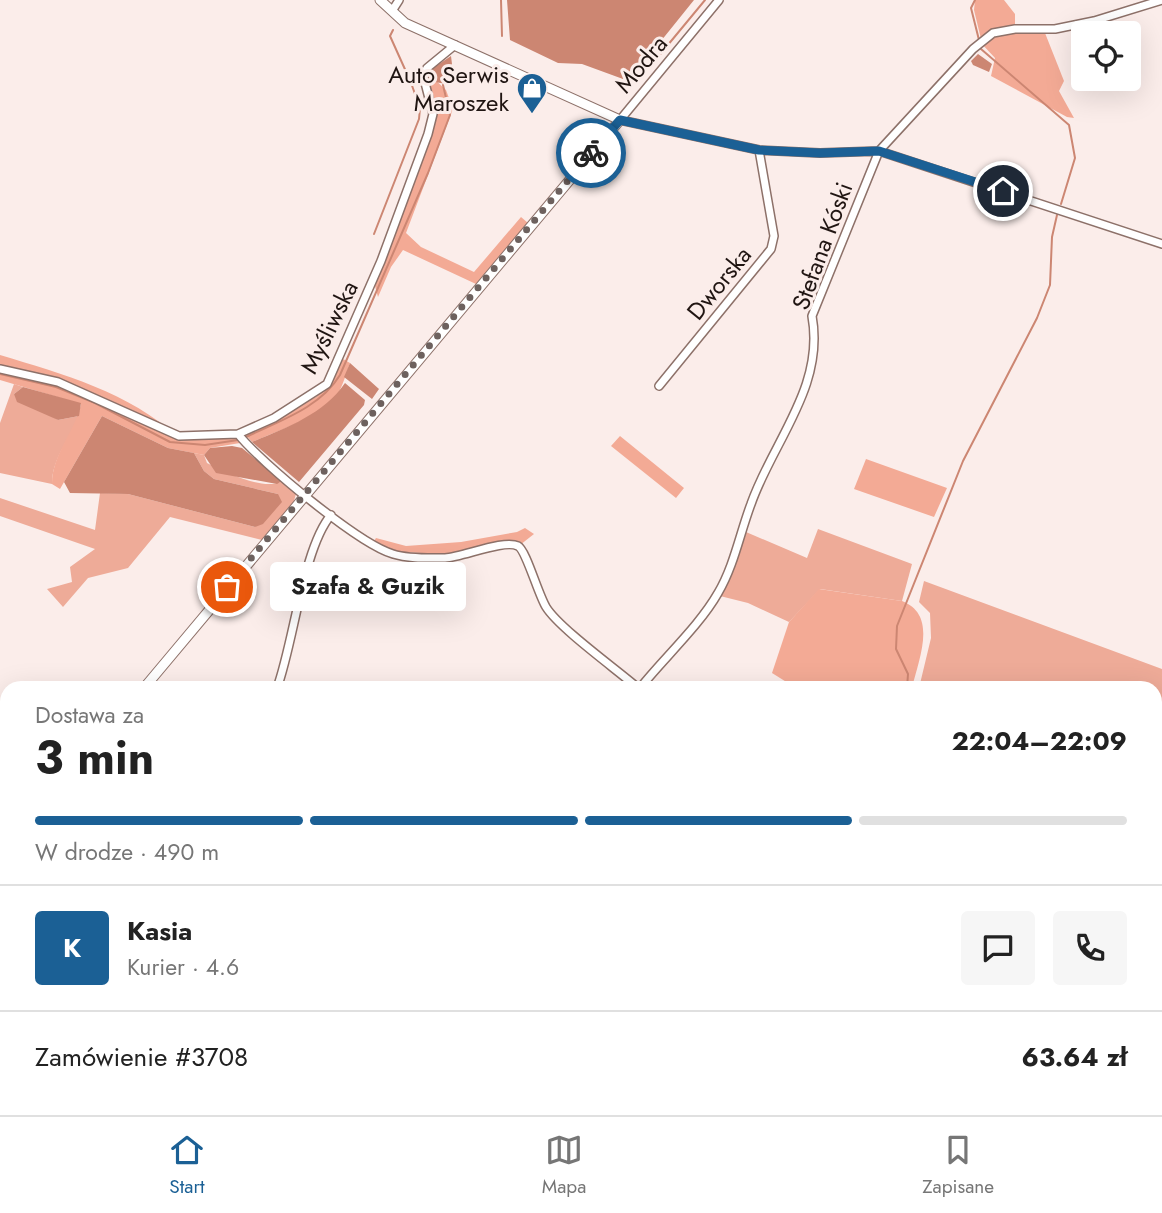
<!DOCTYPE html>
<html lang="pl">
<head>
<meta charset="utf-8">
<style>
	:root { --surface:#fff; --page:#f6f6f6; --text:#222; --muted:#767676; --line:#e0e0e0; --accent:#1b6095 }
	body { margin:0; font-family:Jost,sans-serif; background:var(--page); color:var(--text); height:100vh; display:flex; flex-direction:column; font-size:26px; white-space:nowrap }
	* { box-sizing:border-box; margin:0 }
	p { font-size:23px; color:var(--muted) }
	.icon { flex:none; width:38px; height:38px; fill:none; stroke:currentColor; stroke-width:2; stroke-linecap:round; stroke-linejoin:round }
	.map { position:relative; flex:1; overflow:hidden }
	.panel { position:absolute; left:0px; top:681px; width:1162px; height:436px; display:flex; flex-direction:column; background:var(--surface); border-radius:21px 21px 0 0; box-shadow:0 7px 28px #0002 }
	.panel>* { flex:none }
	.controls { position:absolute; left:1071px; top:21px; display:grid; gap:14px }
	.controls a { display:grid; place-items:center; width:70px; height:70px; border-radius:7px; background:var(--surface); box-shadow:0 7px 28px #0002; font-size:35px }
	.pin { position:absolute; display:grid; place-items:center; width:60px; height:60px; color:#fff; margin:-30px; border:4px solid #fff; border-radius:50%; box-shadow:0 2px 7px #0007 }
	.courier { position:absolute; display:grid; place-items:center; width:70px; height:70px; margin:-35px; border:5px solid #1b6095; border-radius:50%; background:#fff; color:#222; box-shadow:0 2px 9px #0007 }
	.bubble { position:absolute; height:49px; border-radius:7px; background:var(--surface); box-shadow:0 7px 28px #0002; font-size:23px; font-weight:700; line-height:49px; text-align:center }
	.headline em { font-style:normal; font-weight:700 }
	.headline div { display:flex; flex-direction:column-reverse }
	.headline { display:flex; align-items:center; justify-content:space-between; height:119px; padding:0 35px }
	h1 { font-size:46px; font-weight:700; line-height:52px }
	.bar { display:grid; grid-template-columns:repeat(4,1fr); gap:10px 7px; align-content:center; height:84px; padding:0 35px }
	.bar i { height:9px; border-radius:5px; background:var(--line) }
	.bar .current { background:var(--accent) }
	.bar p { grid-column:span 4 }
	.line { display:flex; align-items:center; gap:18px; padding:0 35px; border-top:2px solid var(--line) }
	.line div { flex:1 }
	.round { display:grid; place-items:center; flex:none; width:74px; height:74px; border-radius:7px; background:var(--page) }
	.menu { display:flex; justify-content:space-around; align-items:center; height:98px; border-top:2px solid var(--line); background:var(--surface); font-size:19px; color:var(--muted) }
	.menu a { display:grid; justify-items:center; gap:4px }
	.menu .current { color:var(--accent) }
	.map>svg:first-child { display:block }
</style>
</head>
<body>
<div class="map">
<svg width="1162" height="1115" viewBox="0 0 1162 1115">
	<rect width="100%" height="100%" fill="#fbedea"/>
	<path fill="#eeab98" d="M14,384L23,387L14,394L58,420L79,416C70,439 52,458 52,484L0,473V423Z
		M194,453L204,455L207,463C224,471 264,492 282,481L296,494L293,504L262,540L170,517L128,568L88,578L63,607L47,589L72,582L70,567L95,549L0,516V498L95,530L100,493L128,494L255,527L278,494L214,479L204,471Z
		M818,529L912,564L902,601L820,589L789,622L748,603L720,596L746,532L807,558Z
		M924,581L1162,669V978L1155,985V688H919L931,638L930,613L919,602Z
		M0,1052L7,1058V1110H57L52,1115H0Z
		M532,1110H623L618,1115H527Z
		M635,1110H779L786,1115H624Z
		M980,1110H1120L1118,1115H976Z"/>
	<path fill="#f3aa95" d="M975,0H1004L1015,14V27L981,39L974,10Z
		M1015,31L1045,33L1064,81L1059,91L1074,118L1067,117L991,76L995,58L981,43L994,35Z
		M433,68L431,76L446,90L453,109L406,233L421,247L474,272L521,217L528,223L476,284L403,250L391,267L378,297L375,286L435,114L426,74L428,69Z
		M0,355C63,374 129,392 179,438L235,437L240,443L210,448L204,455L168,448L102,416L60,489L52,484C52,454 75,432 81,404L0,380Z
		M343,359L350,363C345,376 343,387 335,398C319,417 275,432 252,442L245,434L316,397L329,385Z
		M620,436L684,488L676,498L611,446Z
		M866,459L947,488L934,517L854,489Z
		M525,528L534,534L520,545L449,554L395,552L374,541L376,538L406,546L461,542L517,532Z
		M819,589L902,601C938,615 919,658 912,688H796L772,673L789,622Z"/>
	<path fill="#cc8672" d="M507,0H694L632,77L623,79L582,64L558,63L510,40Z
		M978,54L992,64L989,72L973,65L971,61Z
		M451,56L452,64L446,84L435,82L431,76L433,68Z
		M350,363L379,389L372,399L344,377Z
		M345,383L365,400L364,405L299,482L252,442C286,428 324,414 345,383Z
		M23,387L81,403L79,416L58,420L17,402L14,394Z
		M102,416L168,448L194,453L204,471L214,479L278,494L282,502L263,524L255,527L128,494L70,493L64,482Z
		M232,446L242,448L282,481L277,484L216,473L204,455L210,448Z
		M1155,1064L1162,1066V1106L1155,1105Z"/>
	<g fill="none" stroke-linecap="round" stroke-linejoin="round">
		<path stroke="#cc8672" stroke-width="2" d="M501,0L502,36
			M975,0L971,8L979,40
			M393,30L390,36L408,76
			M981,49L1069,125L1075,158L1061,204
			M648,69L705,0
			M374,234L419,119L420,108L410,80
			M0,374L56,387L95,403L170,442L205,445L238,440
			M246,437C279,421 320,408 340,375L428,173L450,115L443,85
			M907,688L908,674L896,649L897,626L963,461L1037,318L1050,285L1052,237L1057,215
			M1107,1110L1112,1115"/>
		<g stroke="#8d7169" stroke-width="10">
			<path id="minor" d="M719,0L620,120L759,150L820,153L879,151L1162,244
				M392,11L399,0
				M0,369L58,382L179,436L238,434L274,418L327,384L381,261L428,134L433,114L423,75L427,68L455,45
				M659,386L771,249L774,236L759,150
				M238,434C261,463 359,544 393,554C409,559 428,558 445,558C463,557 504,539 518,546C526,550 538,594 546,607C559,628 616,669 638,688
				M277,688C294,642 303,548 331,515
				M640,688C663,659 700,625 718,593C734,566 740,533 751,504C773,441 825,387 812,316L879,151L973,49L993,33L1015,29H1055L1094,21L1162,0
				M0,972L7,962
				M855,1110L860,1115
				M283,1115L286,1110
				M830,1115L834,1110
				M1124,1115L1132,1110L1162,1113"/>
		</g>
		<g stroke="#8d7169" stroke-width="11">
			<path id="tertiary" d="M144,688L620,120L405,23L380,0
				M0,751L7,756
				M0,859L7,850
				M456,1110L462,1115"/>
		</g>
		<use href="#minor" stroke="#fff" stroke-width="7"/>
		<use href="#tertiary" stroke="#fff" stroke-width="9"/>
	</g>
	<g fill="none" stroke-linecap="round" stroke-linejoin="round">
		<path stroke="#6d615e" stroke-width="7" stroke-dasharray="0 12.6" d="M227,587L591,153"/>
		<path stroke="#1b6095" stroke-width="9" d="M591,153L620,120L759,150L820,153L879,151L1003,191"/>
	</g>
	<defs>
		<g id="shop-pin" transform="scale(1.575)"><path d="M0 17L-7.5 6A9.5 9.5 0 1 1 7.5 6Z" fill="#1b6095" stroke="#fbedea"/><path d="M-5-2.5h2.3a2.7 3.5 0 0 1 5.4 0H5L5.5 6h-11ZM-1.5-2.5h3a1.5 2.3 0 0 0-3 0Z" fill="#fff"/></g>
	</defs>
	<g fill-rule="evenodd">
		<use href="#shop-pin" x="532" y="88"/>
	</g>
	<g text-anchor="middle" dominant-baseline="central" stroke-width="6" stroke-linejoin="round" paint-order="stroke">
		<g font-size="24" fill="#201512" stroke="#fbedea">
			<text transform="translate(641 64) rotate(-50)">Modra</text>
			<text transform="translate(822 246) rotate(-70)">Stefana Kóski</text>
			<text transform="translate(719 283) rotate(-51)">Dworska</text>
			<text transform="translate(329 327) rotate(-64)">Myśliwska</text>
		</g>
		<g font-size="24" fill="#201512" stroke="#fbedea" text-anchor="end">
			<text x="509" y="74">Auto Serwis<tspan x="509" dy="28">Maroszek</tspan></text>
		</g>
	</g>
</svg>
<div class="controls">
<a><svg class="icon" aria-label="locate" viewBox="0 0 24 24"><circle cx="12" cy="12" r="6"/><path d="M12 2v4M12 18v4M2 12h4M18 12h4"/></svg></a>
</div>
<div class="pin" style="left:227px;top:587px;background:#ea580c"><svg class="icon" aria-label="bag" viewBox="0 0 24 24"><path d="M5 8h14l-1 12H6zM9 8a3 3 0 0 1 6 0"/></svg></div>
<div class="pin" style="left:1003px;top:191px;background:#1f2937"><svg class="icon" aria-label="home" viewBox="0 0 24 24"><path d="M3 11l9-7 9 7M6 9v11h12V9"/></svg></div>
<div class="courier" style="left:591px;top:153px"><svg class="icon" aria-label="bike" viewBox="0 0 24 24"><circle cx="6" cy="16" r="4"/><circle cx="18" cy="16" r="4"/><path d="M6 16l4-8h5l3 8M10 8l3 8H6M13 5h3"/></svg></div>
<div class="bubble" style="left:270px;top:562px;width:196px">Szafa &amp; Guzik</div>
<section class="panel">
<div class="headline"><div><h1>3 min</h1><p>Dostawa za</p></div><em>22:04–22:09</em></div>
<div class="bar"><i class="current"></i><i class="current"></i><i class="current"></i><i></i><p>W drodze · 490 m</p></div>
<div class="line" style="height:126px"><b class="round" style="background:var(--accent);color:#fff">K</b><div><b>Kasia</b><p>Kurier · 4.6</p></div><a class="round"><svg class="icon" aria-label="chat" viewBox="0 0 24 24"><path d="M4 5h16v11H9l-5 4z"/></svg></a><a class="round"><svg class="icon" aria-label="phone" viewBox="0 0 24 24"><path d="M5 4h4l2 5-3 2q2 4 5 5l2-3 5 2v4C11 20 4 13 5 4z"/></svg></a></div>
<div class="line" style="height:91px"><div>Zamówienie #3708</div><b>63.64 zł</b></div>
</section>
</div>
<nav class="menu">
<a class="current"><svg class="icon" aria-label="home" viewBox="0 0 24 24"><path d="M3 11l9-7 9 7M6 9v11h12V9"/></svg>Start</a>
<a><svg class="icon" aria-label="map" viewBox="0 0 24 24"><path d="M3 6l6-2 6 2 6-2v14l-6 2-6-2-6 2zM9 4v14M15 6v14"/></svg>Mapa</a>
<a><svg class="icon" aria-label="saved" viewBox="0 0 24 24"><path d="M7 4h10v16l-5-4-5 4z"/></svg>Zapisane</a>
</nav>
</body>
</html>
